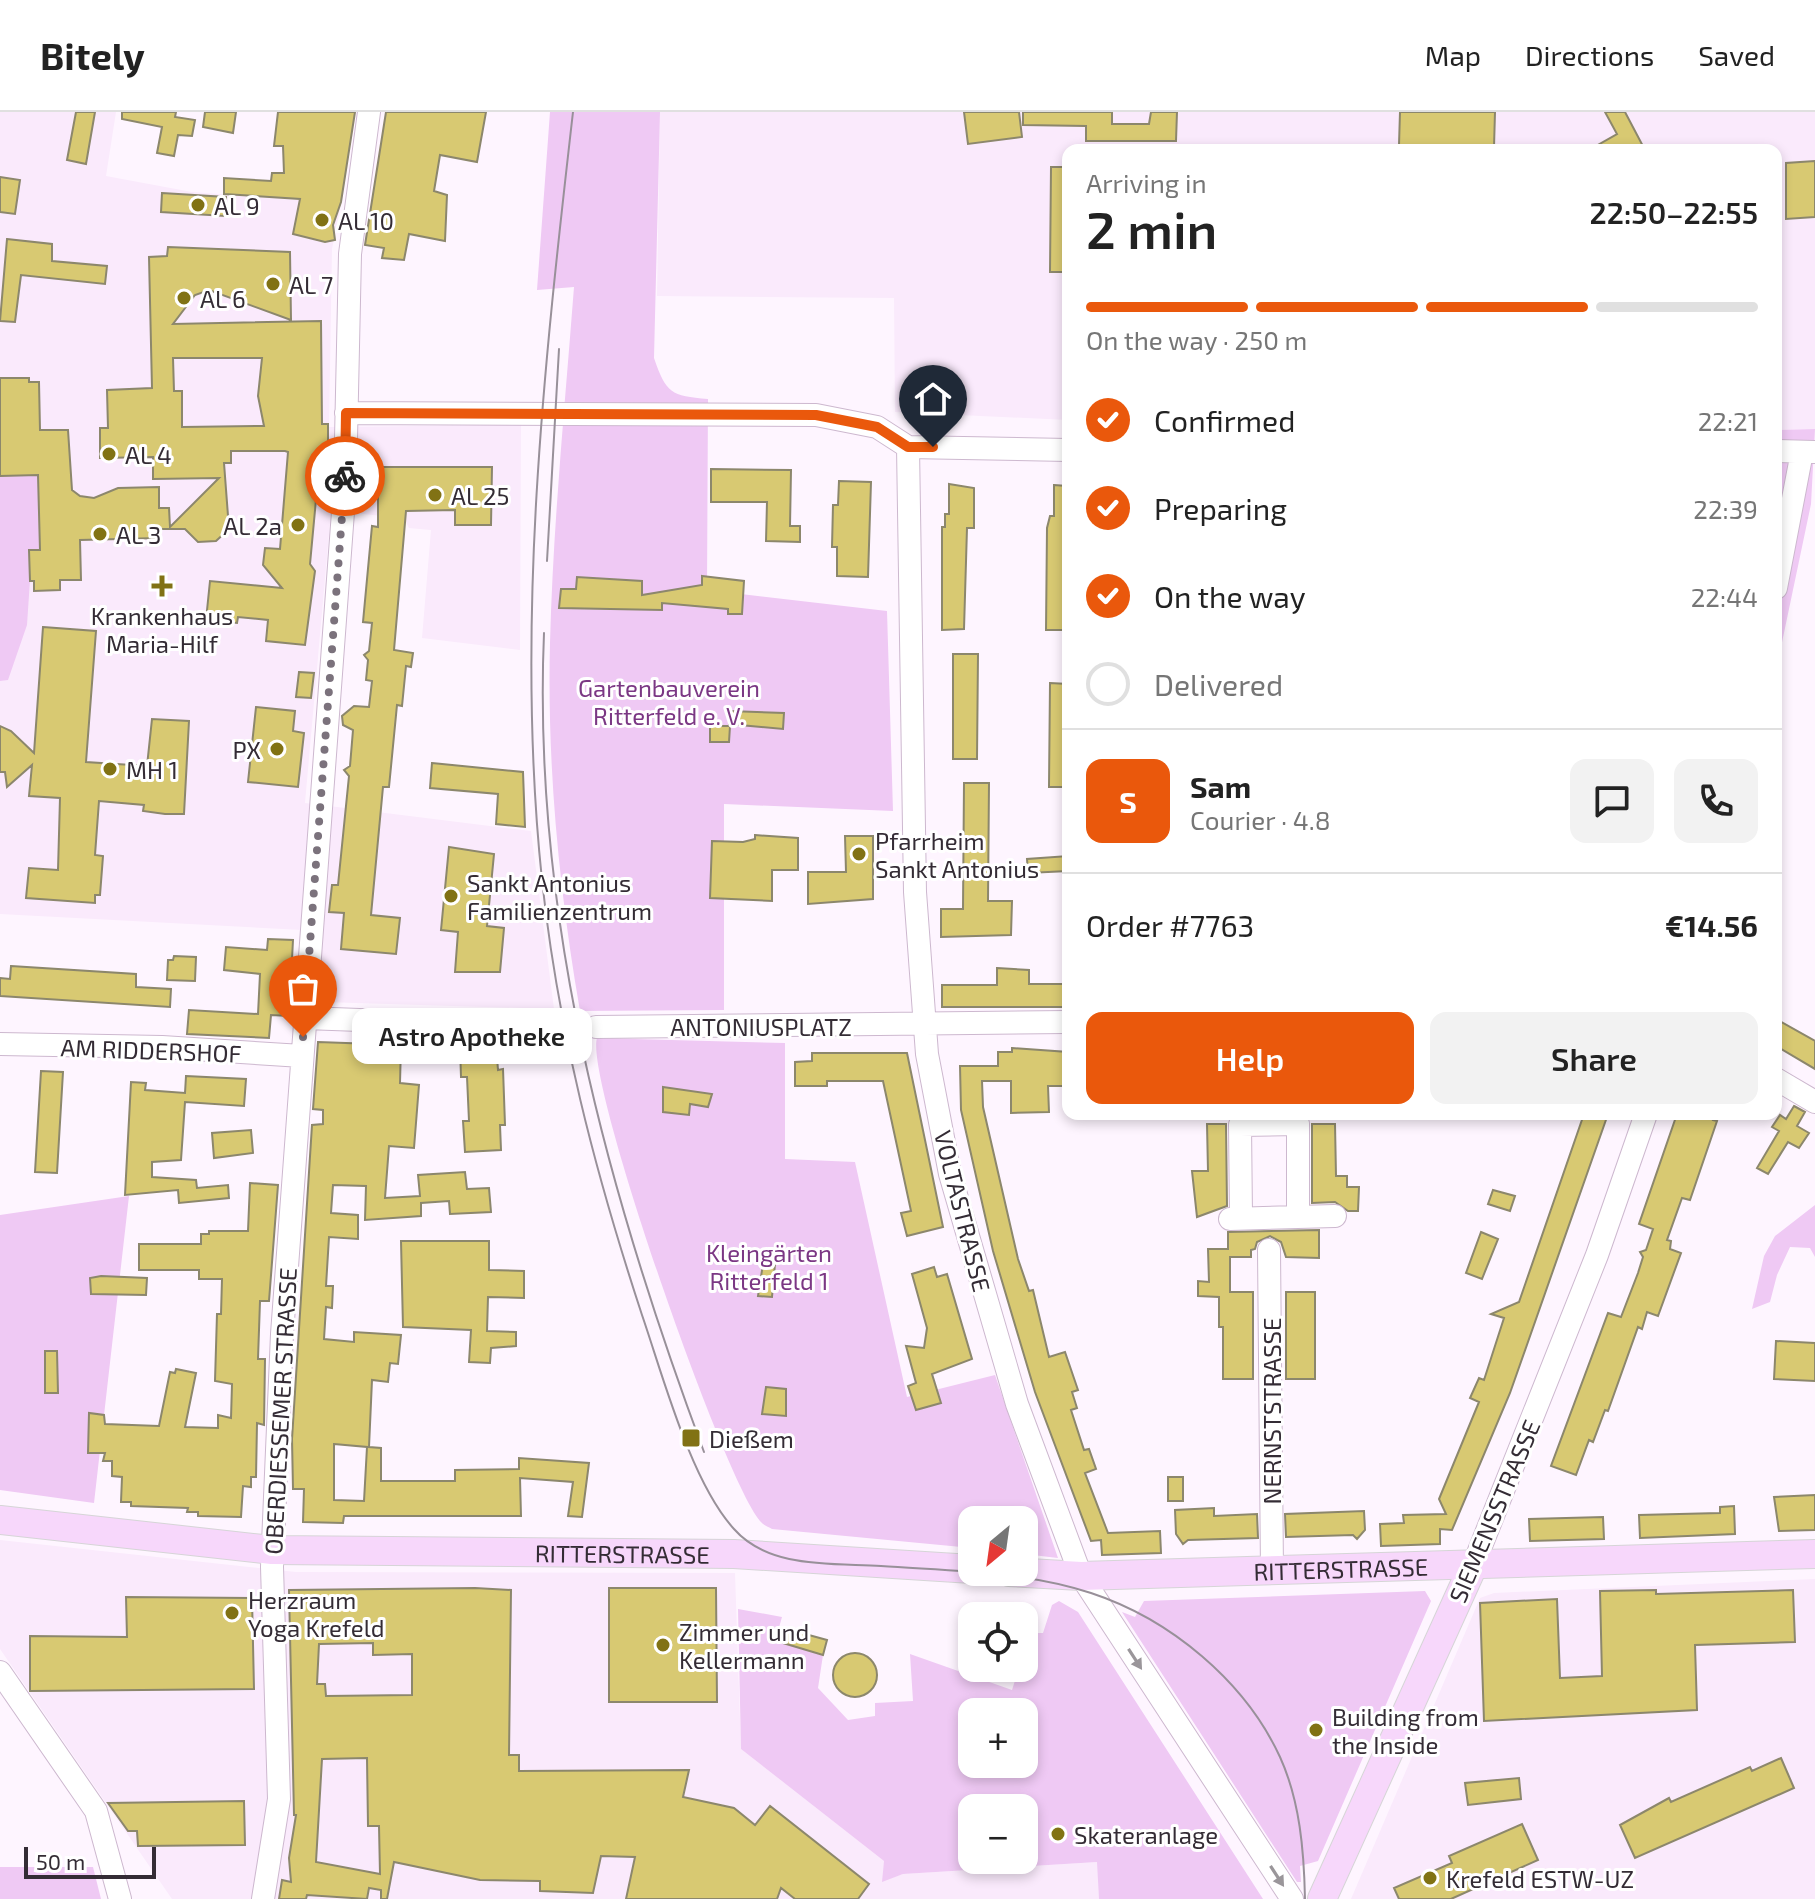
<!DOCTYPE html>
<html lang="en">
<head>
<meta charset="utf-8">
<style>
	:root { --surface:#fff; --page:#f2f2f2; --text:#222; --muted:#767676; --line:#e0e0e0; --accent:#ea580c }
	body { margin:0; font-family:"Exo 2",sans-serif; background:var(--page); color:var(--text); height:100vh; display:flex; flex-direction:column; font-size:30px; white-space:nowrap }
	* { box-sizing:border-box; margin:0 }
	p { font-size:26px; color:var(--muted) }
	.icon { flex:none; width:44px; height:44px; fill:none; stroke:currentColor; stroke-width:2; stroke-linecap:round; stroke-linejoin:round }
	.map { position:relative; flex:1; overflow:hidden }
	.panel { position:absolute; left:1062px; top:32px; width:720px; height:976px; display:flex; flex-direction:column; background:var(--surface); border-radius:16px; box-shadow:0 4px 12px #0003 }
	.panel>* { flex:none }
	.needle { width:52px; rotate:209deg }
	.tools { position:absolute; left:958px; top:1394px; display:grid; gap:16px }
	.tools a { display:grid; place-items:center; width:80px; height:80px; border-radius:16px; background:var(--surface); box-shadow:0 4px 12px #0003; font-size:40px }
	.scale { position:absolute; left:24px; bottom:20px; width:132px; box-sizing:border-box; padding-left:8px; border:4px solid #342c35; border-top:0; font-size:22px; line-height:28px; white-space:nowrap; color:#342c35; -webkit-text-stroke:6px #fff; paint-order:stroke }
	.pin { position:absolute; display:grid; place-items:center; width:68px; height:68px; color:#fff; margin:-82px -34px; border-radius:50% 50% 50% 0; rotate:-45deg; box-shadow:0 0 8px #0007 }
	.pin .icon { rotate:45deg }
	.courier { position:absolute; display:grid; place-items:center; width:80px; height:80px; margin:-40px; border:6px solid #ea580c; border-radius:50%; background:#fff; color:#222; box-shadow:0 2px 10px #0007 }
	.bubble { position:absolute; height:56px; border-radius:16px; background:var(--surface); box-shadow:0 4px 12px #0003; font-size:26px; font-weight:600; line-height:56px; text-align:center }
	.overview em { font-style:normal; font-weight:600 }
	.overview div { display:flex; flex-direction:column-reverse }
	.overview { display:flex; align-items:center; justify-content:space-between; height:136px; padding:0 24px }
	h1 { font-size:52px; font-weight:600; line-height:60px }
	.bar { display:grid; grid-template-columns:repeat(4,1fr); gap:12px 8px; align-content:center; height:96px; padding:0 24px }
	.bar i { height:10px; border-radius:6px; background:var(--line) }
	.bar .selected { background:var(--accent) }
	.bar p { grid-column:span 4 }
	.line { display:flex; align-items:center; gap:20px; padding:0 24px; border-top:2px solid var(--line) }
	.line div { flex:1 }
	.round { display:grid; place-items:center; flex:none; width:84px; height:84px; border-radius:16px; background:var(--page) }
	ol { padding:0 24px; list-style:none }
	li { display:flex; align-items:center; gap:24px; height:88px }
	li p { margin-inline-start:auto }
	li .icon { padding:8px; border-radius:50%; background:var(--accent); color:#fff; stroke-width:4 }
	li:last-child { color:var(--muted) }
	li i { width:44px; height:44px; border:4px solid var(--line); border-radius:50% }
	.cta { display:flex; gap:16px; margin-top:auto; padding:16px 24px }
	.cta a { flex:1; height:92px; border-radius:16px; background:var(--accent); color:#fff; font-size:32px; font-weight:600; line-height:92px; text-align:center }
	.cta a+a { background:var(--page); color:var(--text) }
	header { display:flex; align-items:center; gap:48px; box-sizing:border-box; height:112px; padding:0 40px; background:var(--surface); border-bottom:2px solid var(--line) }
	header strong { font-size:38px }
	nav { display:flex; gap:44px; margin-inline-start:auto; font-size:28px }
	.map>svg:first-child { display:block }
</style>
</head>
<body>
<header>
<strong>Bitely</strong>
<nav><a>Map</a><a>Directions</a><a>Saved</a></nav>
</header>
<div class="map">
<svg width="1815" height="1787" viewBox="0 0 1815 1787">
	<rect width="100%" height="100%" fill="#fef5ff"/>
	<path fill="#faeafc" d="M0,0H116L106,64L192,80L341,91L332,137L329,315L521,313L520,538L422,526L431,418L409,416L404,406L331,399L305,691L531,719L554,897L323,890L302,818L0,802Z
		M660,0H1815V317L1776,318V38H1068V308L895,300L894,186L657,184Z
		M0,1428L296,1460L735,1461L741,1637L884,1749L883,1769L903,1762L1098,1750L1099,1787H172L0,1537Z
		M1815,1467V1787H1351L1480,1486L1494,1481Z"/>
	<path fill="#efc9f4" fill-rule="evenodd" d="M550,0H660L654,246C666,281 671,284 708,287L707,478L887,499L893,699L724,692V898L580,899C559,777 547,655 550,531C553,413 565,293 574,175L537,178Z
		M1815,317L1811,392L1776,559V318Z
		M38,363L40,438L30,468L27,513L8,568L0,569V364Z
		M597,926L785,931V1047L855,1050L907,1285L995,1263L1058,1446L1024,1442V1408H972V1436L772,1417C769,1415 765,1414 762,1411C727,1378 584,968 597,926Z
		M129,1084L94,1391L0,1378V1103Z
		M1815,1093V1145L1810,1136L1790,1135L1777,1163L1770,1190L1752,1197L1764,1144L1775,1124Z
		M1425,1479L1431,1489L1318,1749L1300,1754L1301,1770H1297L1122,1500L1135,1505L1144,1489Z
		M1059,1489L1078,1500L1263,1787H1099L1097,1750L903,1762L882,1770L884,1749L741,1637L738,1497L782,1505L776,1526L823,1543L818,1576L848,1608L875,1604V1591L913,1589L910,1542L1012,1578L1019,1556H1024L1028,1521H1043L1052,1493ZM972,1600H1024V1652H972ZM972,1696H1024V1748H972Z
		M0,1755H93L101,1787H0Z"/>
	<path fill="#d8c972" stroke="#8c876c" stroke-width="2" fill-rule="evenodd" d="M76,0H95L86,52L67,48Z
		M122,0H176L175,5L195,8L192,24L178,23L174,44L157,41L162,15L122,7Z
		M205,0H236L233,21L203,15Z
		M278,0H355L341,90L333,113L335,128L325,130L293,122L300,87L224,82V66L271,69L272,61H284L283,34H274Z
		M386,0H486L477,50L440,43L434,79L447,83L445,129L409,122L404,148L382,146L384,136L365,133Z
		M964,0H1019L1022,25L968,32Z
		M1023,0H1112V12H1149L1151,0H1177L1176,29H1086V14L1023,13Z
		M1400,0H1495L1494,35L1399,33Z
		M1605,0H1625L1645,38H1589L1617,22Z
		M1815,49V105L1786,107V51Z
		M1051,55H1068V160H1050Z
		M0,65L20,68L15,102L0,100Z
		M162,81L226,85L225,104L161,100Z
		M7,127L52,132V149L107,154L105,172L21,163L15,210L0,209Z
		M168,135L290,140L291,208L209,178L195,183L173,212L321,209L322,312H328V339L316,340L318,366L310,452L315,459L305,533L266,529L268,508L238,505L237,511L206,508L210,469L282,476L263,453L265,436L280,437L288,340L285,339H231V351H224L229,417L216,429L198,430L185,417H160V426L80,428L81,468H60V478L34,479V469H30L29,438H40L38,363L0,364V266H29V270H39L40,318H68L72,378L80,384L94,386L118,376L159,375V396H169L170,415L219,366L153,367V345L100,346V316H108L107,278L152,276L149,145L167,144ZM173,246H262L258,284L264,314L182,315V279H174Z
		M378,355H492L491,413H455V398L406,399L394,538L413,541L411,555L406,554L402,594L397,593L389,675H383L371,803L400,806L396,842L341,837L344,801L329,800L332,773H338L349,664L344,658L350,654L353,618L343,613L342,604L354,594L369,595L372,569L366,568L368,548L364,543L369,539L372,511L363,510L372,414L378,415Z
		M711,357L791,358L790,414H800V430L766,429L767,390H711Z
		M839,369L871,370L868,465L837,464V435H832L833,393H838Z
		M949,372L974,376V416H967L964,517L942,518V415H945V402H949Z
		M1054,373L1067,374L1068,377V518H1046L1047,416L1050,404H1054Z
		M702,464L744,469L742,502H728V497L662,491V498L559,496L561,477H576L577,465L642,469V483L702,473Z
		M43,515L96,519L86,650L147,654L152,607L189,609L184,702H165L143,699L144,693L99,689L95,743L103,744L100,783H95V791L26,786L29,756L58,758L60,686L29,684L32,653L7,675L5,660H0V614L11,619L34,641Z
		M953,542H978L977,647H953Z
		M299,560L314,561L311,586L296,585Z
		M1050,571L1068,572V675H1049Z
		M256,595L295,599L293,619L304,621L298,675L248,670Z
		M729,599L784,601L783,617L729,612Z
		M710,614H730L729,630H710Z
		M432,651L523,660L525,715L496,712L498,682L430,676Z
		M964,671H989L988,789H1012L1011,823L941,825V797H963Z
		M755,723L798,726V758H772V789L710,786L712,729L743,730L755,727Z
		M845,724H873V787L808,792V760H846Z
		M449,735L494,742L487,814L504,816L500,860H455L458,820L441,818Z
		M1068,744V759L1028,761L1027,747Z
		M268,827L293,828L289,904L271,903L269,926L187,922L189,898L258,902L260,862L224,858L226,835L267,838Z
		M174,844L196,845L195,869L167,868L168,848H173Z
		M11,854L136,862V875L171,877L170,895L0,884V866L10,867Z
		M997,856L1029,858V872H1068V895H942V873H997Z
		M1776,907L1815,929V957L1776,934Z
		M318,930L401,933L400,971L419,973L414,1036L389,1034L385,1086L420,1084L418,1063L465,1060L467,1077L489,1076L491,1100L450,1102L449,1089L421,1091V1104L365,1108L366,1074L333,1073L331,1101L358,1103V1127L329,1125L326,1174H333L332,1196L326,1195L324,1227L354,1230V1220L401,1223L398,1252L390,1251L388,1270L372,1268L369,1335L381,1336V1369H455V1358L519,1357V1346L589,1351L582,1405L568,1404L573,1370L520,1366L521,1404H344L343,1411L303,1410L304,1377H293L292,1327L312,1013L323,1012V998L313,997ZM334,1332L367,1335L364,1389L334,1388Z
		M496,932L498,958L503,957L505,1013H500L501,1038L465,1040L463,1009H469L467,965H461L460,934Z
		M1012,936L1068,940L1064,974H1048L1049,1000L1011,1001V969H982L983,995L1018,1147L1029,1179L1033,1178L1049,1245L1065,1240L1078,1278L1072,1280L1077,1296L1071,1298L1084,1338L1089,1337L1096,1357L1085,1361L1108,1421L1160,1419L1161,1441L1102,1443L1101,1428L1091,1429L1035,1280L993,1139L961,998L960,954H998V940H1012Z
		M812,941H907L943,1115L907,1124L901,1101L911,1099L883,969H827V974H795V950L812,949Z
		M41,959L63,960L57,1061L35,1060Z
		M186,964L246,967L244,994L185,990L181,1048L152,1050V1065L196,1068L197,1076L228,1073L229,1086L179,1091L178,1078L125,1083L131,970L146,971L145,978L185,981Z
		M663,975L712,982L708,995L690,992L689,1003L663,1000Z
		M1794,994L1805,1000L1797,1014L1809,1021L1799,1036L1788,1030L1768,1062L1757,1056L1779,1019L1772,1015L1780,1003L1786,1007Z
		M1584,1002H1608L1510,1281L1452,1418L1440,1417V1432L1381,1434L1380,1412L1404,1411L1403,1403L1446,1402L1439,1387L1479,1290L1470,1286L1479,1266L1484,1268L1504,1206L1491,1202L1519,1190Z
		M1677,1002H1715L1713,1008L1717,1009L1690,1088L1682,1086L1667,1128L1671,1129L1670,1137L1681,1141L1658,1204L1647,1200L1642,1217L1638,1215L1608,1299L1605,1298L1593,1330L1589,1328L1576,1363L1551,1354L1608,1201L1621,1205L1638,1161L1643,1145L1640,1140L1646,1138L1653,1117L1639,1112Z
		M1207,1012H1226L1227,1094L1197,1105L1192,1059H1208Z
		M1312,1012H1335L1336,1064H1347V1075H1359L1358,1099H1348L1335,1090L1312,1091Z
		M251,1018L253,1041L214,1046L212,1021Z
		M250,1071L278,1073L269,1189H260L258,1247H265L264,1313L257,1311L256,1365H251V1375L243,1374L241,1405L198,1404V1400H187L188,1396L131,1394V1390H121L122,1365L112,1364V1349H103L105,1341H88L89,1301L104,1303L105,1312L159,1314L170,1260L175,1261L176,1257L196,1261L185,1315L218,1316V1303L231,1306L232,1272L215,1269L217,1202H221L222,1167H199V1158H139V1132H201V1122H209V1119H248Z
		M1493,1078L1515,1084L1510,1099L1488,1092Z
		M1319,1118V1146L1286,1145L1281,1130L1270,1124L1257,1130L1255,1137L1251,1138V1145H1230V1180H1253V1267H1223V1215H1219V1185L1198,1184V1169L1209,1170L1208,1137H1228V1120Z
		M1481,1120L1498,1127L1482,1167L1466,1161Z
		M401,1129H489V1158L524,1159V1186L488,1185L487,1219L516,1220V1234L491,1236L490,1251L469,1250L471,1218L403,1215Z
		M765,1139L776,1141L772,1185L758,1184Z
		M934,1155L937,1165L947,1162L972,1247L932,1262L941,1291L916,1298L908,1274L916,1271L906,1234L924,1236L927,1216L912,1162Z
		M101,1164L147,1166L146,1183L91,1182L90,1166Z
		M1286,1180H1315V1267H1286Z
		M1776,1229L1815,1231V1269L1774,1267Z
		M45,1239H57L58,1281H45Z
		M766,1275L786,1277V1304L762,1302Z
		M1168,1365H1183V1389H1168Z
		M1815,1383V1418L1779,1419L1774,1385Z
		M1734,1394L1735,1422L1640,1426L1639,1403L1720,1401V1395Z
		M1214,1396V1404L1257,1402L1258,1426L1188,1428L1183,1432L1176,1422L1175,1398Z
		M1364,1399L1365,1418L1357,1427L1353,1423L1286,1425L1285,1402Z
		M1603,1405L1604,1427L1530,1429L1529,1407Z
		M475,1476L511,1478L509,1643H519V1659L689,1658L683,1685L734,1696L755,1713L770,1694L869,1772L858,1787H795L781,1776L777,1787H626L635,1745L601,1744L593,1781L540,1779V1769L480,1768L394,1750L387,1787H381V1778L369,1776L367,1787L307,1783L306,1787H279L282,1768L291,1770L289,1746L296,1703H294L289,1478ZM373,1531V1543L412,1542V1583L326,1584L325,1572H317L319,1532ZM367,1646L368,1714H379L380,1762L316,1750L322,1647Z
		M609,1476H716L717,1590H609Z
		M1656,1478V1482L1793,1478L1795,1530L1695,1533L1697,1598L1484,1609L1480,1491L1557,1487L1560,1566L1602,1564L1600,1479Z
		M126,1485L252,1486L254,1577L30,1579V1524L127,1525Z
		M787,1517L827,1528L823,1543L783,1531Z
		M833 1563a22 22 0 1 1 44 0a22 22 0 1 1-44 0Z
		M1781,1646L1794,1676L1635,1746L1620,1713L1669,1686L1671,1690L1750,1655L1752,1659Z
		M1519,1666L1521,1687L1468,1693L1465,1671Z
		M244,1689L245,1733L138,1734L137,1719H128L108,1691Z
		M1522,1712L1538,1748L1451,1787H1399L1394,1776L1452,1751L1449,1744Z"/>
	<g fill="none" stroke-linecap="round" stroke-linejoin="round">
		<g stroke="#cdb8cf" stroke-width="24">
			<path id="minor" d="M346,301L816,303L877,315L908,335L1068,338
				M908,335L915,780L927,942L950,1062L1017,1292L1081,1464L1292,1787
				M1776,339L1814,340
				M1776,476L1802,340
				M305,906L524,914
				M596,915L1068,910
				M0,932L162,935L302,944
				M1776,967L1815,990
				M1241,1104L1240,1013L1298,1012V1104
				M1230,1107L1335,1104
				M1269,1138L1272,1459
				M1473,1454L1597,1143L1646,1002
				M0,1560L96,1699L120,1787
				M263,1787L279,1687L272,1455L282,1222L345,373L350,142L369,0"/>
		</g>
		<g stroke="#d6d5d7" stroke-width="30">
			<g id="major">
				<path id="s1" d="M0,1408L272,1438L734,1442L972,1457"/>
				<path id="s2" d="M1009,1460L1081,1464L1815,1442"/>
				<path d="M1322,1787L1473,1454"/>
			</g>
		</g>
		<use href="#minor" stroke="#fff" stroke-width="22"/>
		<use href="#major" stroke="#f7d7fb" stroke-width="28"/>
		<path stroke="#989099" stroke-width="2" d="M573,0C544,253 515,513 542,768C558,918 595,1060 642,1203C663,1264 691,1370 734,1417C769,1457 832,1451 881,1454C950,1459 1025,1459 1091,1481C1170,1507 1245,1569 1280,1645C1300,1689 1304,1739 1305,1787
			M547,449L559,237
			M544,521C532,804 606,1077 704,1340"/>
	</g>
	<defs><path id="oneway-solid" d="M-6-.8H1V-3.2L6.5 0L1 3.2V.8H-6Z" transform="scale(2)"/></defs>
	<g fill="#9a969a">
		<use href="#oneway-solid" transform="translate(1135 1547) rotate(57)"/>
		<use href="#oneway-solid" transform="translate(1277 1764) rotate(57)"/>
	</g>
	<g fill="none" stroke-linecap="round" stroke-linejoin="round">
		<path stroke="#7b727c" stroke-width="8" stroke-dasharray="0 14.4" d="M303,925L345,364"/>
		<path stroke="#ea580c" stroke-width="10" d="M345,364L346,301L816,303L877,315L908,335H933"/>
	</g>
	<g fill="#817214" stroke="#fff" stroke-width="3">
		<circle cx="198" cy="93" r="8"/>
		<circle cx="322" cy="108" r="8"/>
		<circle cx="273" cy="172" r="8"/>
		<circle cx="184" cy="186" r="8"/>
		<circle cx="109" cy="342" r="8"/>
		<circle cx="435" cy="383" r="8"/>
		<circle cx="298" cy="413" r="8"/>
		<circle cx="100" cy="422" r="8"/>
		<path d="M158 462h8v8h8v8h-8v8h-8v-8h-8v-8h8z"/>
		<circle cx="277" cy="637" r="8"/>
		<circle cx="110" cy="657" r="8"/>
		<circle cx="859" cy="742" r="8"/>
		<circle cx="451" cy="784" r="8"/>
		<rect x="681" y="1316" width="20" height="20" rx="4"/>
		<circle cx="232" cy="1501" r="8"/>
		<circle cx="663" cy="1533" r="8"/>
		<circle cx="1316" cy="1618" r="8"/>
		<circle cx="1058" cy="1722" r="8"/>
		<circle cx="1430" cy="1766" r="8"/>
	</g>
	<g text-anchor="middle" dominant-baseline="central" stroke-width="6" stroke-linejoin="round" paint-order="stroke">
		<g font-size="24" fill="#342c35" stroke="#fff" text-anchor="start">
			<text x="214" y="93">AL 9</text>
			<text x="338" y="108">AL 10</text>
			<text x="289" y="172">AL 7</text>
			<text x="200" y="186">AL 6</text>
			<text x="125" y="342">AL 4</text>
			<text x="451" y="383">AL 25</text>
			<text x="282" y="413" text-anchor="end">AL 2a</text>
			<text x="116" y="422">AL 3</text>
			<text x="162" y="503" text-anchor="middle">Krankenhaus<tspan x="162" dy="28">Maria-Hilf</tspan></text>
			<text x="261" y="637" text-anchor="end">PX</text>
			<text x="126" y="657">MH 1</text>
			<text x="875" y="728">Pfarrheim<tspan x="875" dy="28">Sankt Antonius</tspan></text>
			<text x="467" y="770">Sankt Antonius<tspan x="467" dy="28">Familienzentrum</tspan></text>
			<text x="709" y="1326">Dießem</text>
			<text x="248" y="1487">Herzraum<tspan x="248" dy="28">Yoga Krefeld</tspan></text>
			<text x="679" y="1519">Zimmer und<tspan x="679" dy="28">Kellermann</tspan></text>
			<text x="1332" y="1604">Building from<tspan x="1332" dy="28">the Inside</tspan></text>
			<text x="1074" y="1722">Skateranlage</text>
			<text x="1446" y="1766">Krefeld ESTW-UZ</text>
		</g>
		<g font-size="24" fill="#7b3784" stroke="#fff">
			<text x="669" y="575">Gartenbauverein<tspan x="669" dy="28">Ritterfeld e. V.</tspan></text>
			<text x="769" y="1140">Kleingärten<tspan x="769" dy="28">Ritterfeld 1</tspan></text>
		</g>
		<g font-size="24" fill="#342c35" stroke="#fff">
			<text x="761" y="914">ANTONIUSPLATZ</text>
			<text transform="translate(151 938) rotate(2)">AM RIDDERSHOF</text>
			<text transform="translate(963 1099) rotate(76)">VOLTASTRASSE</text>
			<text transform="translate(280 1299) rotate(-87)">OBERDIESSEMER STRASSE</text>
			<text transform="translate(1271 1299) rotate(-90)">NERNSTSTRASSE</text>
			<text transform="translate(1494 1399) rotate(-67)">SIEMENSSTRASSE</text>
			<text stroke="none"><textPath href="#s1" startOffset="624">RITTERSTRASSE</textPath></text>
			<text stroke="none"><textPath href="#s2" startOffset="332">RITTERSTRASSE</textPath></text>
		</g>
	</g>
</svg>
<div class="tools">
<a><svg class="needle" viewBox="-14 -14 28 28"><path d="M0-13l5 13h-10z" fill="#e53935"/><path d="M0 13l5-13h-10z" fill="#767676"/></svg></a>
<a><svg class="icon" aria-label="locate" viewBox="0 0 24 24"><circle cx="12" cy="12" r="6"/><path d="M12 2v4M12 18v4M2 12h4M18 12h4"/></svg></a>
<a>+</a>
<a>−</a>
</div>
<div class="scale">50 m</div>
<div class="pin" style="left:303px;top:925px;background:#ea580c"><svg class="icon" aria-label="bag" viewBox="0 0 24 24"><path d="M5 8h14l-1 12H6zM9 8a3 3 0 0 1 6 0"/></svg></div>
<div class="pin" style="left:933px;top:335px;background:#1f2937"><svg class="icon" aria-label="home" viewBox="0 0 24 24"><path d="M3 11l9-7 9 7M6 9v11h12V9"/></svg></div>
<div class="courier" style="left:345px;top:364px"><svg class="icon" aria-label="bike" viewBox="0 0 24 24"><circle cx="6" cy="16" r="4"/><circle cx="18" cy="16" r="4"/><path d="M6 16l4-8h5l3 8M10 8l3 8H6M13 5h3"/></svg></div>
<div class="bubble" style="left:352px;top:896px;width:240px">Astro Apotheke</div>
<section class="panel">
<div class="overview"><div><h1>2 min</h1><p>Arriving in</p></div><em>22:50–22:55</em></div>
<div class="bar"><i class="selected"></i><i class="selected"></i><i class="selected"></i><i></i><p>On the way · 250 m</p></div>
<ol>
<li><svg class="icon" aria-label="check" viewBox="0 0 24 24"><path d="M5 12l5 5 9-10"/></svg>Confirmed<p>22:21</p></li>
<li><svg class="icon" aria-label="check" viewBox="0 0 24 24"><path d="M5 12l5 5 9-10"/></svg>Preparing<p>22:39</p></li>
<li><svg class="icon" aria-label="check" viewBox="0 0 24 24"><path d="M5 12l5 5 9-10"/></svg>On the way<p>22:44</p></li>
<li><i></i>Delivered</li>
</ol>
<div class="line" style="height:144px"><b class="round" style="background:var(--accent);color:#fff">S</b><div><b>Sam</b><p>Courier · 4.8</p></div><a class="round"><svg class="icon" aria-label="chat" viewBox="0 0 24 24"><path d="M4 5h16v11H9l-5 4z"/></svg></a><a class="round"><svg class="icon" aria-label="phone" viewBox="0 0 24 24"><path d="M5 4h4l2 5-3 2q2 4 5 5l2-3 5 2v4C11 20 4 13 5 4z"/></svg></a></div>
<div class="line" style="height:104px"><div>Order #7763</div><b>€14.56</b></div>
<div class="cta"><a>Help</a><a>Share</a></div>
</section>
</div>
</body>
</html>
